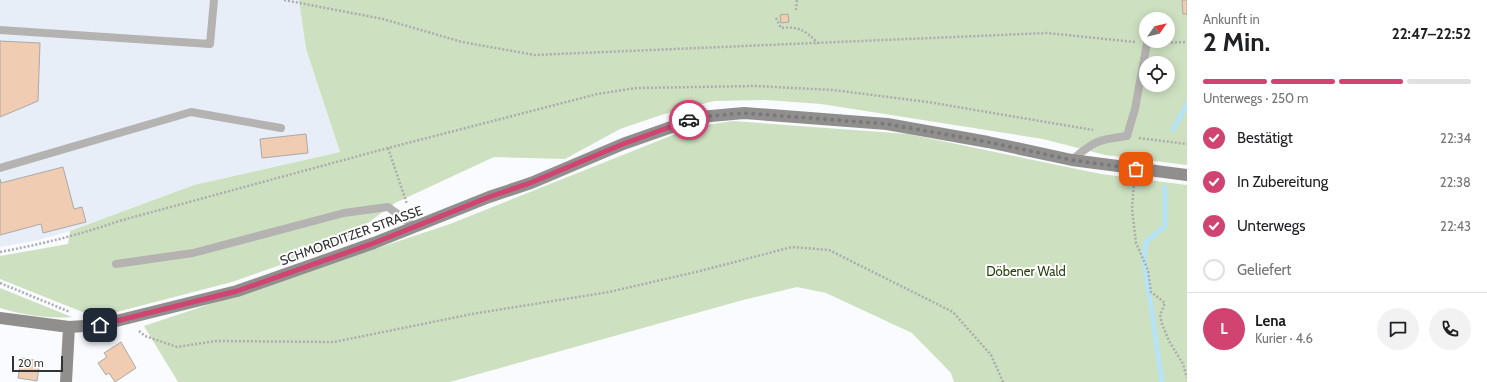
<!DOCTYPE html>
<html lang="de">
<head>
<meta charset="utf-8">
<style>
	:root { --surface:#fff; --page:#f2f2f2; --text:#202124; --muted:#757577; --line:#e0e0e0; --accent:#d14472 }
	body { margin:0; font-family:Cabin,sans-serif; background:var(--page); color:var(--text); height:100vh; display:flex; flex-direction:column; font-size:15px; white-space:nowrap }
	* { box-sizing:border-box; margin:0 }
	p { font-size:13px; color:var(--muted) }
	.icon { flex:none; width:22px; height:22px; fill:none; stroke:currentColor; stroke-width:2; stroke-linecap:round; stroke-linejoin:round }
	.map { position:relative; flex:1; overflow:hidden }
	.drawer { display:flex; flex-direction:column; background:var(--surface); width:300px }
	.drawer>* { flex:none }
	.needle { width:26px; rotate:56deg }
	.buttons { position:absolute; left:1139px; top:12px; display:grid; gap:8px }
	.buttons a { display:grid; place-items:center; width:36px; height:36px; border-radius:50%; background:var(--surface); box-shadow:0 2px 10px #0003; font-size:20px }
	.scale { position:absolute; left:12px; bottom:10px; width:51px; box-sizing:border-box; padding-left:4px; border:2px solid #323334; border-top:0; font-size:11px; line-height:14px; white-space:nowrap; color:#323334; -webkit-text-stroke:3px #fff; paint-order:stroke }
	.pin { position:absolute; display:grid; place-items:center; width:34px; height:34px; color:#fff; margin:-17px; border-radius:8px; box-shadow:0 2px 6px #0006 }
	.courier { position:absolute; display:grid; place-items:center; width:40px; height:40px; margin:-20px; border:3px solid #d14472; border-radius:50%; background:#fff; color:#222; box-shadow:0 1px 5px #0007 }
	.summary em { font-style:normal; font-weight:700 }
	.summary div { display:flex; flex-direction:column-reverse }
	.summary { display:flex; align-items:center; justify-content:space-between; height:68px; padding:0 16px }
	h1 { font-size:26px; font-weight:700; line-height:30px }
	.bar { display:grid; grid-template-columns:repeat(4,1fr); gap:6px 4px; align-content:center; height:48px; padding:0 16px }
	.bar i { height:5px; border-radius:3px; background:var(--line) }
	.bar .active { background:var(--accent) }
	.bar p { grid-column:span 4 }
	.line { display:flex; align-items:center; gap:10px; padding:0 16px; border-top:1px solid var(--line) }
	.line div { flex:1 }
	.round { display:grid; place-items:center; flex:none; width:42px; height:42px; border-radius:21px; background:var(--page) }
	ol { padding:0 16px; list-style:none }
	li { display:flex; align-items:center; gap:12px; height:44px }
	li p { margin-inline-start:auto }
	li .icon { padding:4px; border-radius:50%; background:var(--accent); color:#fff; stroke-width:4 }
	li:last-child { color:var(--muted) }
	li i { width:22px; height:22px; border:2px solid var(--line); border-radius:50% }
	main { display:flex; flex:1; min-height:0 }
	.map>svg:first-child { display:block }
</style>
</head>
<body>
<main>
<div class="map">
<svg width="1187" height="382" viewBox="0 0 1187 382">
	<rect width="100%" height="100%" fill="#fafbfe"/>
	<path fill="#e8eef7" d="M0,0H299L306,49L340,152L194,185L70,231L39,240L0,247Z"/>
	<path fill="#cde0c0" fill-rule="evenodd" d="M299,0H1187V165L1105,155L1043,139L821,104L766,100L714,101L661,115L620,129L565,159L494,157L395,203L365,225L369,234L232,282L109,314L90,315L0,279V256L68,244L70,231L194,185L340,152L306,49ZM1146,19H1168V41H1146ZM1146,63H1168V85H1146Z
		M733,121L908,134L1101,174L1187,185V382H954L951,373L912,333L826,293L797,287L743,300L450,382H178L144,326L450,224L693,127Z
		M0,288L72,317C49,319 23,315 0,308Z"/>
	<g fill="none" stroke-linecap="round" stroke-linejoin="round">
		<path stroke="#b6e3f5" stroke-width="5" d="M1173,130L1187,104
			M1162,382L1144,259L1146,242L1165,226V187"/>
	</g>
	<path fill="#efccb2" stroke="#aba9a7" d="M1182,0H1187V14H1183Z
		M788,14L789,22L781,23L780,15Z
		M0,41L40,43L38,101L0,117Z
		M306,134L308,153L262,158L260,139Z
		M63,167L74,209L82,207L86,222L43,233L41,224L0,235V179L1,183Z
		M121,342L136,368L115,382L109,373L106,375L98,363L107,357L104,353Z
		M21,358L40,361L37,381L18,378Z"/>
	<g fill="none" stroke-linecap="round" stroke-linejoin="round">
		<path stroke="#abacaf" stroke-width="2.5" stroke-dasharray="2 2" stroke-linecap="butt" d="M284,0L383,19L462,42L535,55L1047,33L1135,42
			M796,10L797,0
			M776,18L781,28C800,26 805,31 818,43
			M1159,43L1187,42
			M1139,138L1187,144
			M388,148L407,204
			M1134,182L1132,209L1136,243L1148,270L1151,292L1165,303L1160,315L1162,324L1169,341L1183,364L1187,378
			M0,252C42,244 79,235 119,221L388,148L597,94L636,88L756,86L832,90L928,102L1093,130
			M0,283L70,312
			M139,331L145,336L177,347L216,341L334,342L472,314L609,292L700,271L792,247L829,250L953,312L991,355L1003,382"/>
		<path stroke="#b4b3b2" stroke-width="8" d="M0,30L210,44L214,0
			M1072,160C1095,140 1098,140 1127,136L1135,109L1147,43
			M0,168L191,112L281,128
			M116,264L193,253L344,213L388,207L414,226"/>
		<path stroke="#918f8e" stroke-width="12" d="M0,318L69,327L100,325L237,291L374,243L489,197L531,183L623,144L700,117L744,113L887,124L988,142L1072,160L1187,175
			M66,382L69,327"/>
	</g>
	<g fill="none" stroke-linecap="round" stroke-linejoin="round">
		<path stroke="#78797b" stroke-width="4" stroke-dasharray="0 7.2" d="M689,120L700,117L744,113L887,124L988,142L1072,160L1136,169"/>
		<path stroke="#d14472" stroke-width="5" d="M100,325L237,291L374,243L489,197L530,183L623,144L689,120"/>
	</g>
	<g text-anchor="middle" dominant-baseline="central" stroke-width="4" stroke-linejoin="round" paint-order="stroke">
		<g font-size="13" fill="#323334" stroke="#fff">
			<text transform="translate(351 235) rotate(-20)">SCHMORDITZER STRASSE</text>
		</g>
		<g font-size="13" fill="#28420e" stroke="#fff">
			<text x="1026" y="271">Döbener Wald</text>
		</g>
	</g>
</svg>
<div class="buttons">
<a><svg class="needle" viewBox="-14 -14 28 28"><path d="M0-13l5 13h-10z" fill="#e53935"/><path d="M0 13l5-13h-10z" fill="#757577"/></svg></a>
<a><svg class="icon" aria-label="locate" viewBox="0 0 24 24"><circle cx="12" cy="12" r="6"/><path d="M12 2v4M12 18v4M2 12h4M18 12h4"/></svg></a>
</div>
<div class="scale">20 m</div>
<div class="pin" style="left:1136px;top:169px;background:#ea580c"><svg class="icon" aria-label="bag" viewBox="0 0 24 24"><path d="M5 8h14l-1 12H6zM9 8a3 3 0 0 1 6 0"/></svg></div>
<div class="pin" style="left:100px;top:325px;background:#1f2937"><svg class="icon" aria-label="home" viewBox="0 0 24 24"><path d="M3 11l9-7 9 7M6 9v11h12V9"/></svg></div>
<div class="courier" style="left:689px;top:120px"><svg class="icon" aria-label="car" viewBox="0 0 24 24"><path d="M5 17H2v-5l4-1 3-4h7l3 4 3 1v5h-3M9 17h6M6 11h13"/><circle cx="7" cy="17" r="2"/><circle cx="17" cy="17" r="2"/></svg></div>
</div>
<section class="drawer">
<div class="summary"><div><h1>2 Min.</h1><p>Ankunft in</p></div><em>22:47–22:52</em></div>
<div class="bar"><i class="active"></i><i class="active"></i><i class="active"></i><i></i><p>Unterwegs · 250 m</p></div>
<ol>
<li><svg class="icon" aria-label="check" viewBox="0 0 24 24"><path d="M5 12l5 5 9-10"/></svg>Bestätigt<p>22:34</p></li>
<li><svg class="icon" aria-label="check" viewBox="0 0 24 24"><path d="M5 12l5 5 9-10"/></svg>In Zubereitung<p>22:38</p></li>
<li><svg class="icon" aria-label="check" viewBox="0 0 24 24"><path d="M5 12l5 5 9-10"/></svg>Unterwegs<p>22:43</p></li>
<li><i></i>Geliefert</li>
</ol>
<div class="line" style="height:72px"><b class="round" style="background:var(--accent);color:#fff">L</b><div><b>Lena</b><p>Kurier · 4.6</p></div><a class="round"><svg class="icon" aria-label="chat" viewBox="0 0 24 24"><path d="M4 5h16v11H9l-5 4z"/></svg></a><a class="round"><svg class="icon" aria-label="phone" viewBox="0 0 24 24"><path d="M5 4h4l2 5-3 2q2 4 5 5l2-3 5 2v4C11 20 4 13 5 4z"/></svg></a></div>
</section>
</main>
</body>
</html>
